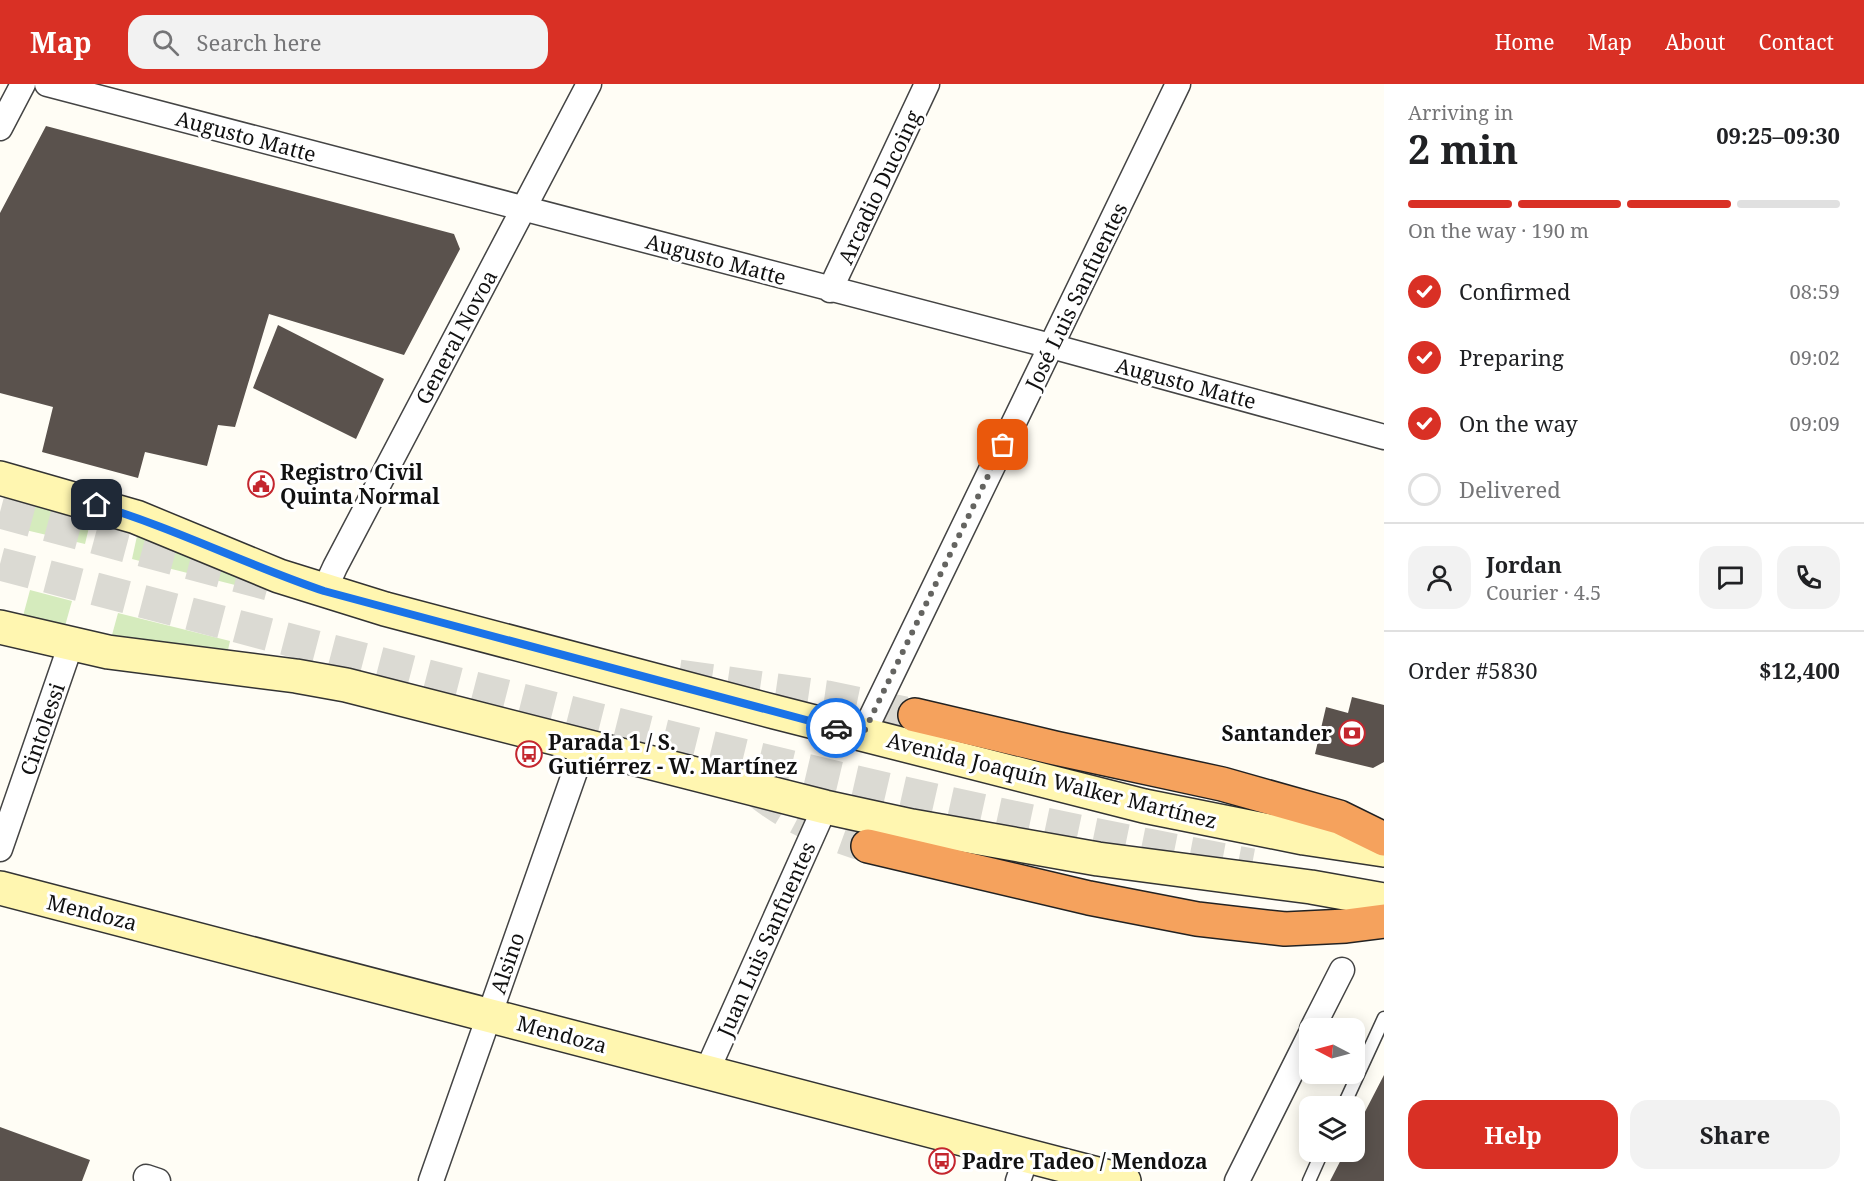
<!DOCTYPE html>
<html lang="en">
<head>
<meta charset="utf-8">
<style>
	:root { --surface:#fff; --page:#f2f2f2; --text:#202124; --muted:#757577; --line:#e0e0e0; --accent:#d93025 }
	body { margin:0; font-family:"Noto Serif",serif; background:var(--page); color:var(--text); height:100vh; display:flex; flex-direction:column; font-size:22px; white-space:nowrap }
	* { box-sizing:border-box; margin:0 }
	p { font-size:20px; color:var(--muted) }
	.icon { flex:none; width:33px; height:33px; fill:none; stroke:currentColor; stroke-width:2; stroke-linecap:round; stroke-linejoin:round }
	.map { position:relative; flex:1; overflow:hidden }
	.panel { display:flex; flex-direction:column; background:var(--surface); width:480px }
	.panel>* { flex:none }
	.needle { width:39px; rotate:276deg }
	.controls { position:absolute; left:1299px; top:934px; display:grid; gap:12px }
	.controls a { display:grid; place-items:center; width:66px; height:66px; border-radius:12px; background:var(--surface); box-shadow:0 3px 15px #0003; font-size:30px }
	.pin { position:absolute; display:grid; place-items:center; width:51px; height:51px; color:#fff; margin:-26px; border-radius:12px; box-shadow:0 3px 9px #0006 }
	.courier { position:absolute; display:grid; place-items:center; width:60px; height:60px; margin:-30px; border:4px solid #1a73e8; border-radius:50%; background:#fff; color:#222; box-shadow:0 2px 8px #0007 }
	.overview em { font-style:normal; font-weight:700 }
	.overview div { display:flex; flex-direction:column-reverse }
	.overview { display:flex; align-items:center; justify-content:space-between; height:102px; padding:0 24px }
	h1 { font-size:39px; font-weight:700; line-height:45px }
	.bar { display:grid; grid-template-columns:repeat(4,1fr); gap:9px 6px; align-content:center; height:72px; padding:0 24px }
	.bar i { height:8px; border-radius:4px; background:var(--line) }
	.bar .active { background:var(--accent) }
	.bar p { grid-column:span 4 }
	.line { display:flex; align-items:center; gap:15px; padding:0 24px; border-top:2px solid var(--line) }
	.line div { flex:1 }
	.round { display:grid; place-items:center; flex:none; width:63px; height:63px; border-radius:18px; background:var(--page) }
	ol { padding:0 24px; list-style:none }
	li { display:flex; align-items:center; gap:18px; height:66px }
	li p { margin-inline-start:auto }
	li .icon { padding:6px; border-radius:50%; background:var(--accent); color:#fff; stroke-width:4 }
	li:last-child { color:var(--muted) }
	li i { width:33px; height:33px; border:3px solid var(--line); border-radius:50% }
	.primary-button { display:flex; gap:12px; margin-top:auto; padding:12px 24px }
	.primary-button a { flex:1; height:69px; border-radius:18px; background:var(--accent); color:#fff; font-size:24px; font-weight:700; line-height:69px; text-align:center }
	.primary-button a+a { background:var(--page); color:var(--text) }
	header { display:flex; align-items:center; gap:36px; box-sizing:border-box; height:84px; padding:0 30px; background:var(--accent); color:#fff }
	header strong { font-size:28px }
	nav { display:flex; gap:33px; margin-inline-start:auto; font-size:21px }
	.search { width:420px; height:54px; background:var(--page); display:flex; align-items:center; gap:15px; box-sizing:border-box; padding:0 21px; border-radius:18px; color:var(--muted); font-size:22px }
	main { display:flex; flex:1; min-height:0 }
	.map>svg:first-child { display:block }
</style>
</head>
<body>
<header>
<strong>Map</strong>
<div class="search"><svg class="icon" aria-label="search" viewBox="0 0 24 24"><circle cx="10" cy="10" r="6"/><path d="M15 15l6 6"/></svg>Search here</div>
<nav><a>Home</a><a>Map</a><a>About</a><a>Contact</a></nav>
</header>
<main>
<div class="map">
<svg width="1384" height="1097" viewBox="0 0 1384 1097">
	<rect width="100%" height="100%" fill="#fffdf5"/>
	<path fill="#d5ebbd" d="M23,418L91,435L85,460L17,444Z
		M137,452L246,494L243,503L132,475Z
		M30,506L72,517L65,542L23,532Z
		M118,529L230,557L228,566L112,551Z"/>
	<path fill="#5a524d" d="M46,42L454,150L460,165L404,271L269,230L235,343L218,341L207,382L145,368L138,394L42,368L53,323L0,309V129Z
		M278,241L384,295L356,355L253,304Z
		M1352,613L1384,621V678L1373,684L1315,670L1326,623L1348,629Z
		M1384,991V1097H1330L1345,1068H1354V1049Z
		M0,1043L90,1076L82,1097H0Z"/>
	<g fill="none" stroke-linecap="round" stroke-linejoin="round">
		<path stroke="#dbdad3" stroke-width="33" stroke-dasharray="33 16" stroke-linecap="butt" d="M0,428L272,501
			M0,480C415,588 830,703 1252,781
			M679,592L827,613L915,631
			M757,707C789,733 828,750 868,762"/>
		<g stroke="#444" stroke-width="15">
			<path id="lane" d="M1343,1023L1384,934
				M1309,1097L1322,1068"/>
		</g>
		<g stroke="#444" stroke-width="27">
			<path id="street" d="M47,0L1051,262L1384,353
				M0,44L23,0
				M830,206L927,0
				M324,507L335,483L589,0
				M863,650L1178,0
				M0,765L71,560
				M1312,945L1342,886
				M707,987L825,723
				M146,1093L158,1097
				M431,1097L584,662
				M1018,1097L1027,1071
				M1237,1097L1310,951"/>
		</g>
		<g stroke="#333" stroke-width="36">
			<path id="secondary" d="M0,394L136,433L279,492L385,525L775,628L1144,722L1304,754L1384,766
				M0,543L108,568L296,592L346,601L825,723L912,742L1098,775L1311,803L1384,816
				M0,804L1124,1097"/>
		</g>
		<g stroke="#222" stroke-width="36">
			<path id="highway" d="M915,631L1055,664L1222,700L1339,733L1384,755
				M868,762L1089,814L1197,835L1285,845L1346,842L1384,837"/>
		</g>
		<use href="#lane" stroke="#fff" stroke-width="12"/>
		<use href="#street" stroke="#fff" stroke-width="24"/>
		<use href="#secondary" stroke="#fff6b0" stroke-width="33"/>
		<use href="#highway" stroke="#f5a25d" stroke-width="33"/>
	</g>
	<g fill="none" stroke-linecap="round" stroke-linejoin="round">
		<path stroke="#646461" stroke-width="6" stroke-dasharray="0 10.8" d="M836,644L863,650L1003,361"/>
		<path stroke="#1a73e8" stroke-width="8" d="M97,421C174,444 247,481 324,507L836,644"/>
	</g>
	<defs>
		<g id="civic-ring" transform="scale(1.35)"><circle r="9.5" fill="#fff" stroke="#c4262e" stroke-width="1.5"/><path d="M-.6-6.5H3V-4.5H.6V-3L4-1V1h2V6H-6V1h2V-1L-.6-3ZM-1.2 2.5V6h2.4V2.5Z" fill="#c4262e"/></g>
		<g id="bank-ring" transform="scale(1.35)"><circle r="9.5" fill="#fff" stroke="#c4262e" stroke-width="1.5"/><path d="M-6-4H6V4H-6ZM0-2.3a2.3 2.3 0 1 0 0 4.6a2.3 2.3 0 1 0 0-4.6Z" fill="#c4262e"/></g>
		<g id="bus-ring" transform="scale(1.35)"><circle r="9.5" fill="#fff" stroke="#c4262e" stroke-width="1.5"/><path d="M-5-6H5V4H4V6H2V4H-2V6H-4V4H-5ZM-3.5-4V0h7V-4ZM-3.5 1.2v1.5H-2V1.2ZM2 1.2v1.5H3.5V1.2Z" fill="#c4262e"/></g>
	</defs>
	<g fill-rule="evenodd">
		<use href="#civic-ring" x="261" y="400"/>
		<use href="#bank-ring" x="1352" y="649"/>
		<use href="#bus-ring" x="529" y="670"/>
		<use href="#bus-ring" x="942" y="1077"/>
	</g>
	<g text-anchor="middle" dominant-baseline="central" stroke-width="6" stroke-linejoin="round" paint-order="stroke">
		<g font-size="21" fill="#111" stroke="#fff">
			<text transform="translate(246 52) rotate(15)">Augusto Matte</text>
			<text transform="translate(879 103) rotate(-65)">Arcadio Ducoing</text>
			<text transform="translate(716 175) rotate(15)">Augusto Matte</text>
			<text transform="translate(1076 212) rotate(-64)">José Luis Sanfuentes</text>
			<text transform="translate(456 253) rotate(-62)">General Novoa</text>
			<text transform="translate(1186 299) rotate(15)">Augusto Matte</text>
			<text transform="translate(42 645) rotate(-71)">Cintolessi</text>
			<text transform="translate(1052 696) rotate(14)">Avenida Joaquín Walker Martínez</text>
			<text transform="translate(92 828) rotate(14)">Mendoza</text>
			<text transform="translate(766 855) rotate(-66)">Juan Luis Sanfuentes</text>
			<text transform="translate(507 879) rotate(-71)">Alsino</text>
			<text transform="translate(562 950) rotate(15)">Mendoza</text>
		</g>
		<g font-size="21" font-weight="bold" fill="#111" stroke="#fff" text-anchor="start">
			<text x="280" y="388">Registro Civil<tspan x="280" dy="24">Quinta Normal</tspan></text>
			<text x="1332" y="649" text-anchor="end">Santander</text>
			<text x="548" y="658">Parada 1 / S.<tspan x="548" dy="24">Gutiérrez - W. Martínez</tspan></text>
			<text x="962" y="1077">Padre Tadeo / Mendoza</text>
		</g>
	</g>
</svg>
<div class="controls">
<a><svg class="needle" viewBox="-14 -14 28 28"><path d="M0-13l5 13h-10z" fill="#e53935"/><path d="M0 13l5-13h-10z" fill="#757577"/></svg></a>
<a><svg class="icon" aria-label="layers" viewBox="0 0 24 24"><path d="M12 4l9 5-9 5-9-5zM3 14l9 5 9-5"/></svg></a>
</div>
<div class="pin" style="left:1003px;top:361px;background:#ea580c"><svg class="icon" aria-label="bag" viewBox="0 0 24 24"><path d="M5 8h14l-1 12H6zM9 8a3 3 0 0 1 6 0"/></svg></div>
<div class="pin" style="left:97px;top:421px;background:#1f2937"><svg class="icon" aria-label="home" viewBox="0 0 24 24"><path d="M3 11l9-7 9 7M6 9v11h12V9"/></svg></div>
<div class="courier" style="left:836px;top:644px"><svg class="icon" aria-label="car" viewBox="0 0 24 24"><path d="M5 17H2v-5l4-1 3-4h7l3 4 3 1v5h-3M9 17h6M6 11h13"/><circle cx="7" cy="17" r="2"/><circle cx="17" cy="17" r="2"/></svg></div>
</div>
<section class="panel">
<div class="overview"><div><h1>2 min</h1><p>Arriving in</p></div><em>09:25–09:30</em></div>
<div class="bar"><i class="active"></i><i class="active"></i><i class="active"></i><i></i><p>On the way · 190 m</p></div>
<ol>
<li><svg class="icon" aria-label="check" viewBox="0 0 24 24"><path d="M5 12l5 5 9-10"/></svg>Confirmed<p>08:59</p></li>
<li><svg class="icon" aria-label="check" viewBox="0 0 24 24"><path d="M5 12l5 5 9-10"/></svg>Preparing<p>09:02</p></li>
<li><svg class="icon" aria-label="check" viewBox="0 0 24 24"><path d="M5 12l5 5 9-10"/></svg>On the way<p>09:09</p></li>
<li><i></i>Delivered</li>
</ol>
<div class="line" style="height:108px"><a class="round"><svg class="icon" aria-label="person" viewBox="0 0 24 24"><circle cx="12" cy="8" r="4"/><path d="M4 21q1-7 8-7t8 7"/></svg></a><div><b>Jordan</b><p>Courier · 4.5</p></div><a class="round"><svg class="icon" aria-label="chat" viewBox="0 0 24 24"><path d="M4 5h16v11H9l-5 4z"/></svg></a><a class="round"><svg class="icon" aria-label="phone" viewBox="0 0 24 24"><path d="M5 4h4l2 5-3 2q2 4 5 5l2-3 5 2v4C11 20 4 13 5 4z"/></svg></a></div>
<div class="line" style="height:78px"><div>Order #5830</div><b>$12,400</b></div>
<div class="primary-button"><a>Help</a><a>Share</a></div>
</section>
</main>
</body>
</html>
